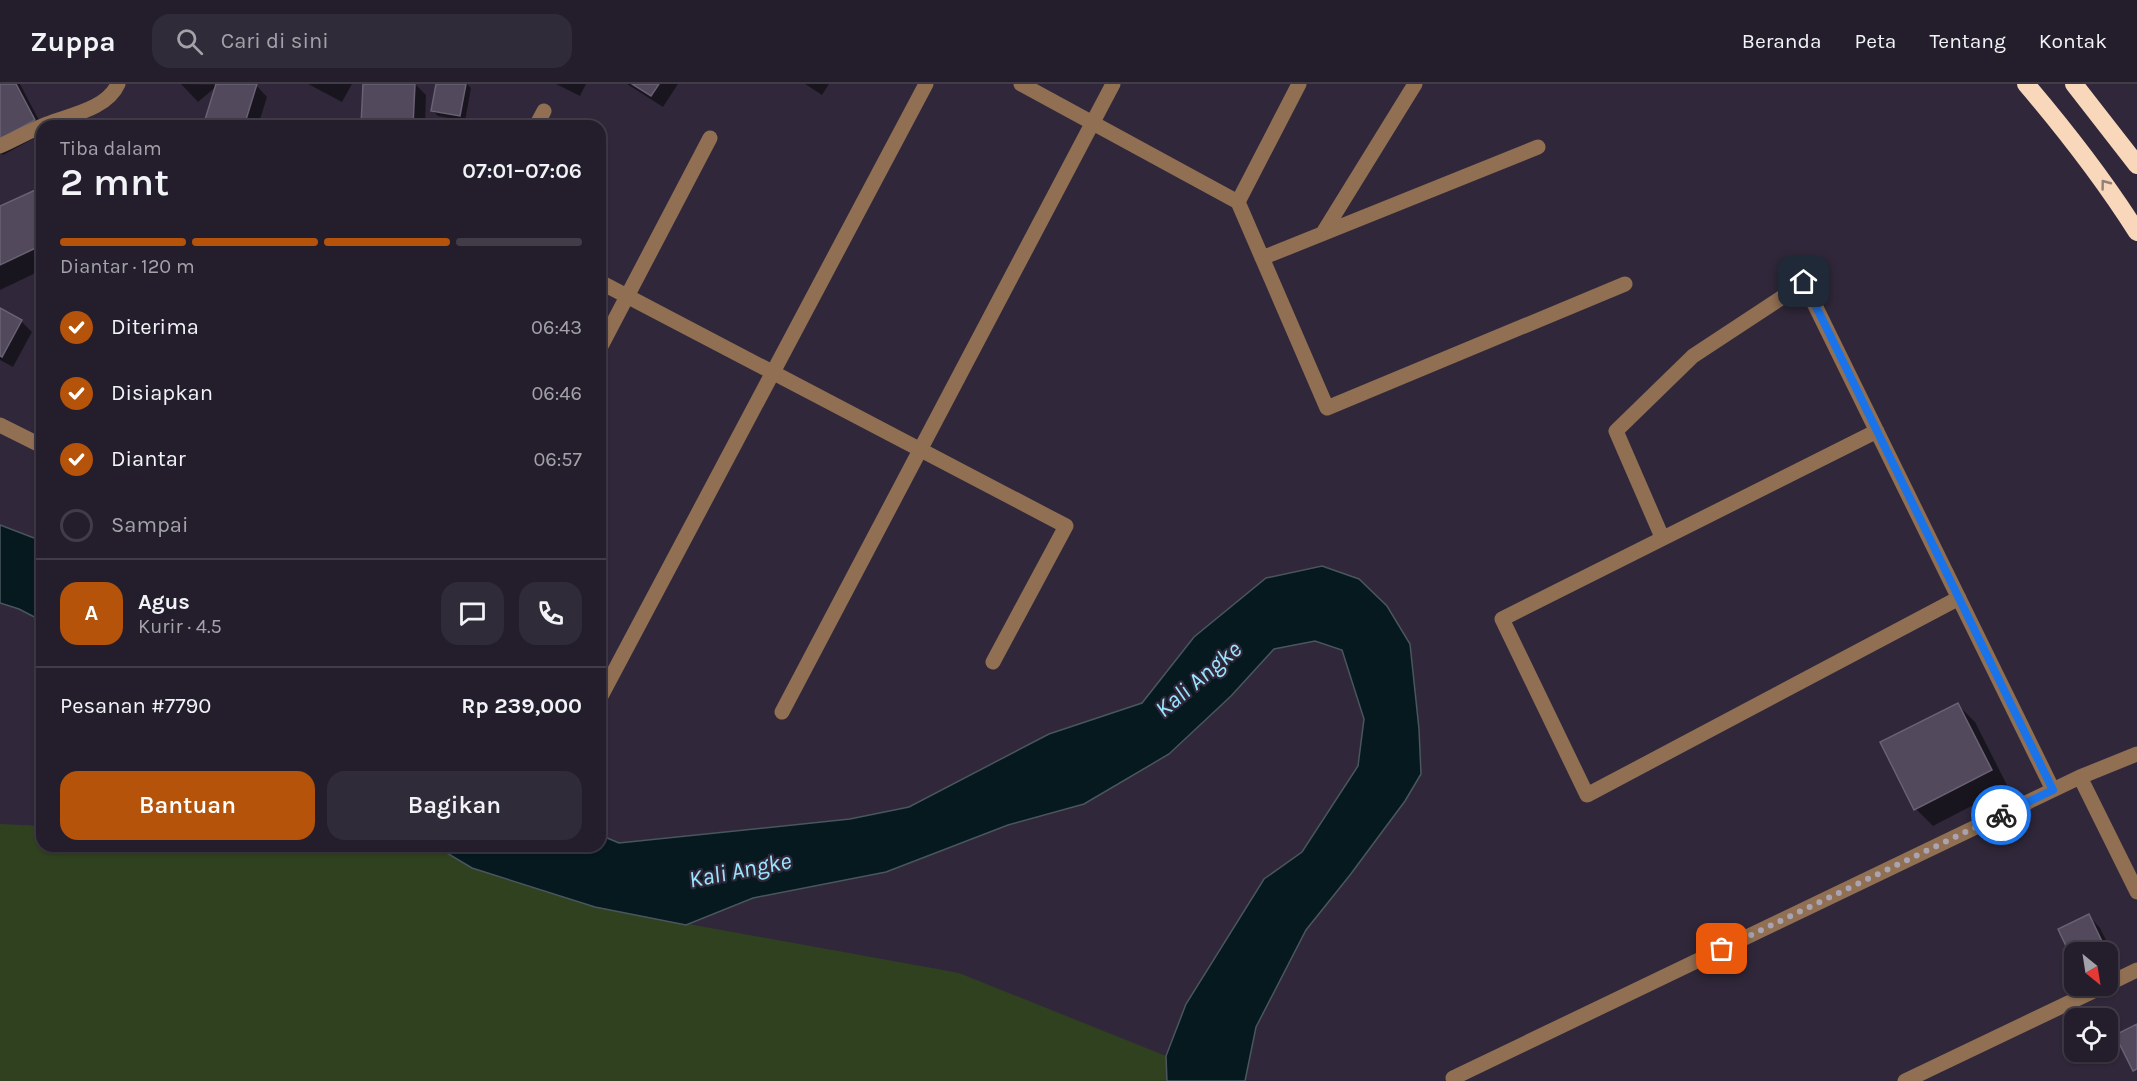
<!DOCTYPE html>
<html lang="id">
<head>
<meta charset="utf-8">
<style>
	:root { --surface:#241e2c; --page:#302b38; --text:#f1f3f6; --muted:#a3a2a9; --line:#413c48; --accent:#b45309 }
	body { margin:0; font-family:Karla,sans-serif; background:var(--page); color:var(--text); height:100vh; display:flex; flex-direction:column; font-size:22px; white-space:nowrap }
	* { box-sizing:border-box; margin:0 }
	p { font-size:20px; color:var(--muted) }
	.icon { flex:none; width:33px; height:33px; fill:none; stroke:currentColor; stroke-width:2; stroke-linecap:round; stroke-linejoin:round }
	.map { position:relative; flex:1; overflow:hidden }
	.panel { position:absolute; left:36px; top:36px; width:570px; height:732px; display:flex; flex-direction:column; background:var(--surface); border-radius:18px; box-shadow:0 2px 4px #0004,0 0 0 2px var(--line) }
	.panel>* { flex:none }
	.needle { width:39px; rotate:150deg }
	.buttons { position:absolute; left:2064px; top:858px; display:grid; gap:12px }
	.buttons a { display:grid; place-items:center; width:54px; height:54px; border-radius:12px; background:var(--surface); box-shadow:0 2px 4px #0004,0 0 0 2px var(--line); font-size:30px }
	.pin { position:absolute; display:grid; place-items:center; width:51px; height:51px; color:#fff; margin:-26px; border-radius:12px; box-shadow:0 3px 9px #0006 }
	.courier { position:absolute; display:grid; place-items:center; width:60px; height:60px; margin:-30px; border:4px solid #1a73e8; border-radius:50%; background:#fff; color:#222; box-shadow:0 2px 8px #0007 }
	.overview em { font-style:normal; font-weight:600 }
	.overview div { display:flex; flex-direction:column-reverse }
	.overview { display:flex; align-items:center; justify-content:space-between; height:102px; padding:0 24px }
	h1 { font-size:39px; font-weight:600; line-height:45px }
	.bar { display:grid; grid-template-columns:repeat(4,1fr); gap:9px 6px; align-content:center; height:72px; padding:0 24px }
	.bar i { height:8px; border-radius:4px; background:var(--line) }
	.bar .selected { background:var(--accent) }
	.bar p { grid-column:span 4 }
	.line { display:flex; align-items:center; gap:15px; padding:0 24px; border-top:2px solid var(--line) }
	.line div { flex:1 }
	.round { display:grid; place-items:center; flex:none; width:63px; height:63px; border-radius:18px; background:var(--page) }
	ol { padding:0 24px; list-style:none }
	li { display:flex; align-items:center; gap:18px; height:66px }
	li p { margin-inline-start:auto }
	li .icon { padding:6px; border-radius:50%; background:var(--accent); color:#fff; stroke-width:4 }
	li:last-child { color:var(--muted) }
	li i { width:33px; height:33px; border:3px solid var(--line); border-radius:50% }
	.button { display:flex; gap:12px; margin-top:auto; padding:12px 24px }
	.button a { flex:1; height:69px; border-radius:18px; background:var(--accent); color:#fff; font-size:24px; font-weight:600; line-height:69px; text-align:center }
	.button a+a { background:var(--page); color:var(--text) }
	header { display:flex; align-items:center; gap:36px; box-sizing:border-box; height:84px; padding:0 30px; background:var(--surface); border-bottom:2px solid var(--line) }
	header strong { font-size:28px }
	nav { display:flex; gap:33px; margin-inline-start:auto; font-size:21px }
	.search { width:420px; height:54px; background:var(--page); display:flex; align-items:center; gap:15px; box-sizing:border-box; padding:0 21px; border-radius:18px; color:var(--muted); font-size:22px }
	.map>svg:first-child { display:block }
</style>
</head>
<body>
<header>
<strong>Zuppa</strong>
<div class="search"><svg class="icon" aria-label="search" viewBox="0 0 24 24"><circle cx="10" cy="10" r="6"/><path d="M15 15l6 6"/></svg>Cari di sini</div>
<nav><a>Beranda</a><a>Peta</a><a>Tentang</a><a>Kontak</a></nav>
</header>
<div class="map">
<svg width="2137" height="997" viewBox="0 0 2137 997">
	<rect width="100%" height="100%" fill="#30283a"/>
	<path fill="#304120" d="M0,740L42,742V762H435L472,784L595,823L959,889L1166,972L1167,997H0Z"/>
	<path fill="#05191f" stroke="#4a565e" stroke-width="1.5" d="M0,441L42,457V537L19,525L0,519Z
		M1322,482L1359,495L1387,522L1410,560L1419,645L1421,690L1405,717L1350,791L1306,846L1256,943L1245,997H1167L1166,972L1186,920L1264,795L1302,768L1358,682L1364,635L1342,566L1315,557L1274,565L1231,612L1169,670L1084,720L1008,741L886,788L753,814L686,841L595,823L472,784L435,762H600V751L619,759L850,735L909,723L1049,650L1142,619L1194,553L1266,494Z"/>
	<path fill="#0007" d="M0,0H20L42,42V50L3,71L0,68Z
		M181,0L256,1L267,13L258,42H204L217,2L198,18Z
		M308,0H352L342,18Z
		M364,0H415L426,11L425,42H363Z
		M438,0H467L471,4L465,37L438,32L433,27Z
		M556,0H586L580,12Z
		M627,0H678L663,23Z
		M805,0H829L822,11Z
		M42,105V186L0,206V124Z
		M0,225L21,237L32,248L13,283L0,276Z
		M1958,621L1975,638L2008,703L1933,742L1916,725Z
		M2089,832L2100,844L2120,884L2108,889V868H2074V876L2060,846Z"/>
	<path fill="#52495c" stroke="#696174" stroke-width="1.5" d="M0,0H16L35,36L0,55Z
		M216,0H257L244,42H203Z
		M363,0H415L413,42H361Z
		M436,0H466L460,32L431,27Z
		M632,0H659L651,12Z
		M42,103V161L0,181V122Z
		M0,224L22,236L2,273L0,272Z
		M1958,619L1992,686L1914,726L1880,658Z
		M2089,830L2107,868H2074V879L2058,845Z
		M2137,940V985L2133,987L2115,951Z"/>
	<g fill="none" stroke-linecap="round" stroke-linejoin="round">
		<path stroke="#906f52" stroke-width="15" d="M1021,0L1238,118L1327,324L1625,200
			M536,42L544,27
			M0,62C16,55 31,46 47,40C70,31 107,25 118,0
			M1238,118L1299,0
			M1323,149L1415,0
			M1262,174L1538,63
			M600,198L1066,442L993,578
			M600,264L710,54
			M0,341L42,362
			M1877,347L1502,535L1587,711L1959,514
			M1662,453L1616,347L1693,272L1804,199L2053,706
			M600,614L926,0
			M782,628L1113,0
			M2080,693L2137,808
			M2108,900L2137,886
			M1453,994L2080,693L2137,670
			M1905,997L2104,902"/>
		<path stroke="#f8d7ba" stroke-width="18" d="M2026,0C2066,47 2104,96 2137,148
			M2074,0L2137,81"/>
	</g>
	<defs><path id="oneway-chevron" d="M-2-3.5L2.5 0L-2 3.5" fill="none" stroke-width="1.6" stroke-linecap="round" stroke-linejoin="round" transform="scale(1.5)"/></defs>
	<use stroke="#94807a" href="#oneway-chevron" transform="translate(2105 100) rotate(-127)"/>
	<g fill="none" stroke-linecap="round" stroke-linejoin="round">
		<path stroke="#aaa4b2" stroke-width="6" stroke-dasharray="0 10.8" d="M1722,865L2001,731"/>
		<path stroke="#1a73e8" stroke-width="8" d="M1804,198L2053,706L2001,731"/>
	</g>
	<g text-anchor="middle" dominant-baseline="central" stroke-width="4.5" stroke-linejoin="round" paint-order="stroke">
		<g font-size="24" font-style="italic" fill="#9ae5ff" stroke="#30283a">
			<text transform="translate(1198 595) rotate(-40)">Kali Angke</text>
			<text transform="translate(740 786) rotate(-11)">Kali Angke</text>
		</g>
	</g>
</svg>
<div class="buttons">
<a><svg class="needle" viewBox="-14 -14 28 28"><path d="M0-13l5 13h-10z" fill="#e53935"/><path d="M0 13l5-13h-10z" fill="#a3a2a9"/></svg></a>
<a><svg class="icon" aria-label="locate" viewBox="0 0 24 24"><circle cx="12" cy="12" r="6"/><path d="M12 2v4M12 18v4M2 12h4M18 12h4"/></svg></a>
</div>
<div class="pin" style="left:1722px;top:865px;background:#ea580c"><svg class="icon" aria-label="bag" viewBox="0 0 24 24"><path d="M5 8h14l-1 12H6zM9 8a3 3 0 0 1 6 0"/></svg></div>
<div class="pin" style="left:1804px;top:198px;background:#1f2937"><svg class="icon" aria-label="home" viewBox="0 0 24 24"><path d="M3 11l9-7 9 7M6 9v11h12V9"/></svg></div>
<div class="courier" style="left:2001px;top:731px"><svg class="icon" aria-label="bike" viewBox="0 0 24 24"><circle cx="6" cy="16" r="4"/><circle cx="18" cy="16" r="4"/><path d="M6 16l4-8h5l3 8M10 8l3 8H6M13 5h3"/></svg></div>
<section class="panel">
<div class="overview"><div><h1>2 mnt</h1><p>Tiba dalam</p></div><em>07:01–07:06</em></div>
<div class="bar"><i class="selected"></i><i class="selected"></i><i class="selected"></i><i></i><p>Diantar · 120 m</p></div>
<ol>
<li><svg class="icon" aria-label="check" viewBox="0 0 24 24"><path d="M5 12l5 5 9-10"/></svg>Diterima<p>06:43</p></li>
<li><svg class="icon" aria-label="check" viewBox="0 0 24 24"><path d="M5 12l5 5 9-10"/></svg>Disiapkan<p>06:46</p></li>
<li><svg class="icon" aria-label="check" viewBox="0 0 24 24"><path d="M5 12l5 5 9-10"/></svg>Diantar<p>06:57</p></li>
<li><i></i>Sampai</li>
</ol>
<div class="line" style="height:108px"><b class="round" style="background:var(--accent);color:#fff">A</b><div><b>Agus</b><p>Kurir · 4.5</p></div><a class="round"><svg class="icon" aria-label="chat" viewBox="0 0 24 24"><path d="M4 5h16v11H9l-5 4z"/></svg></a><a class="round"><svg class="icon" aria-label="phone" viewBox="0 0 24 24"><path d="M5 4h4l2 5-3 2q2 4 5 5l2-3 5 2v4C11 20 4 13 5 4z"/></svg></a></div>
<div class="line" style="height:78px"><div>Pesanan #7790</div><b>Rp 239,000</b></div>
<div class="button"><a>Bantuan</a><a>Bagikan</a></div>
</section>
</div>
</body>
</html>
